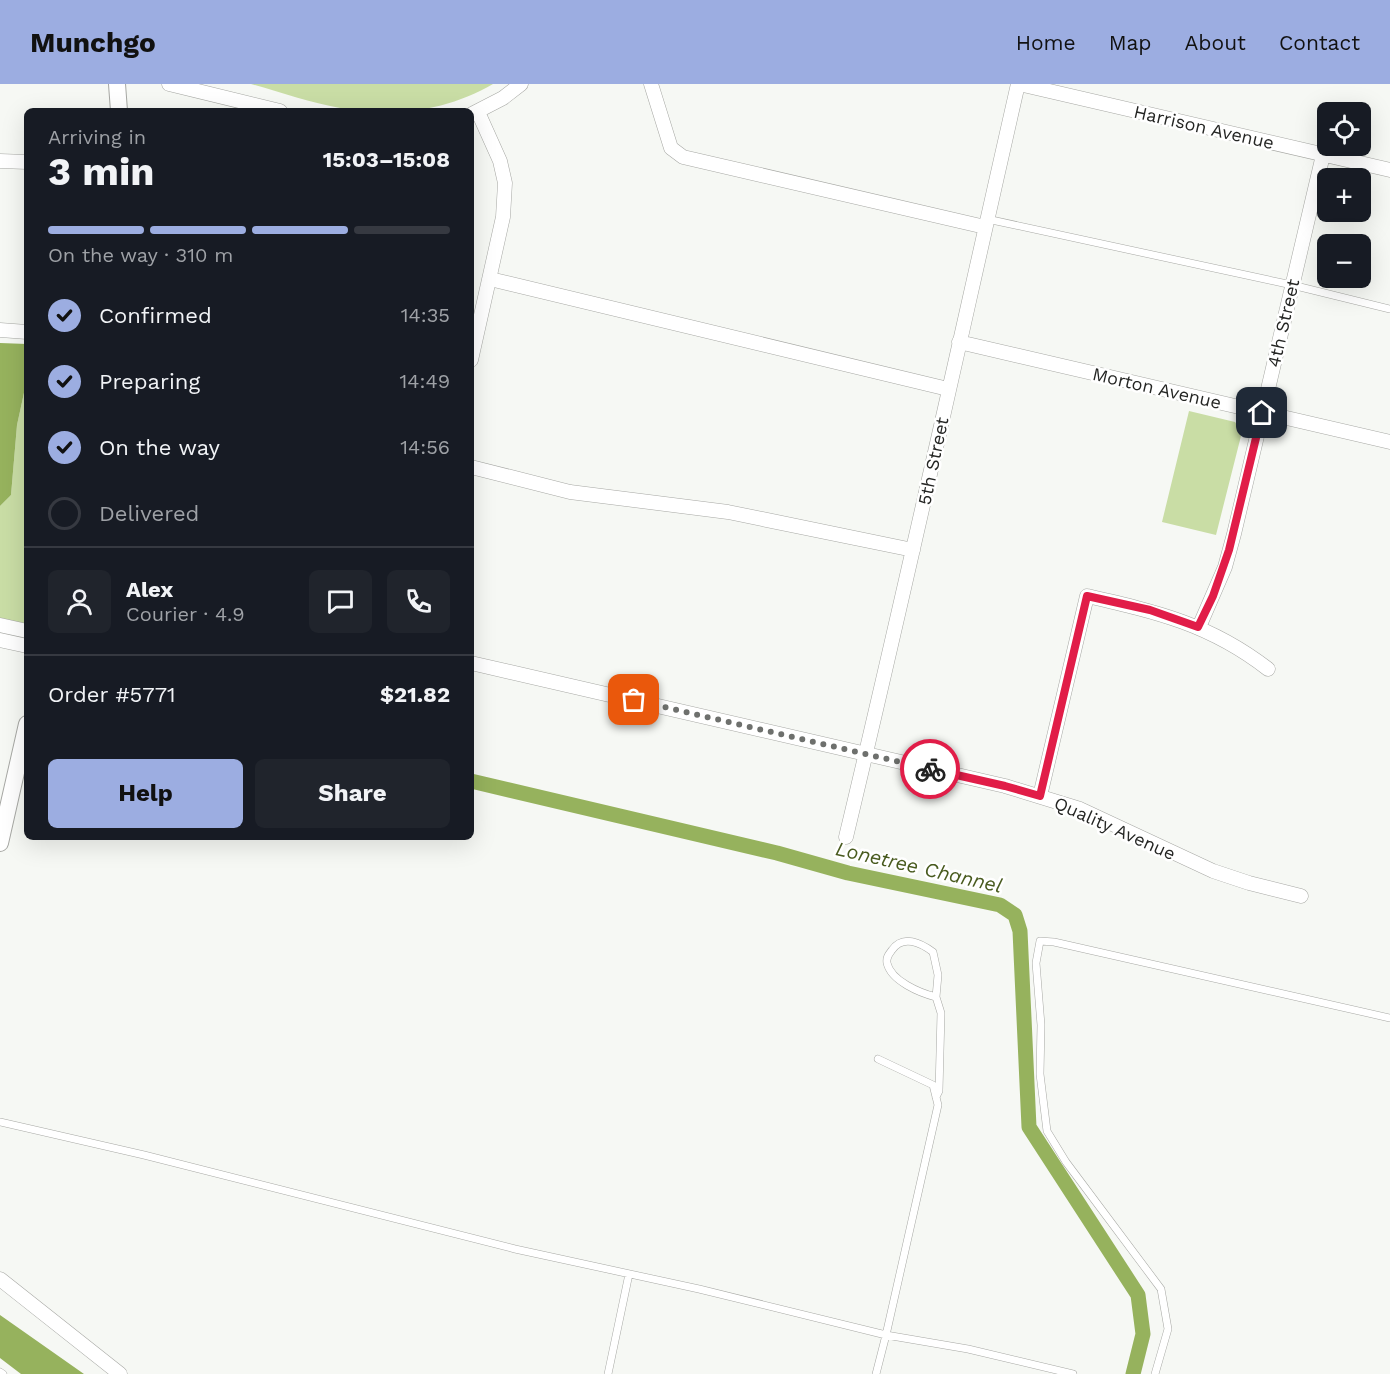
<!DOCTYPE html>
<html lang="en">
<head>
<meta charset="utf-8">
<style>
	:root { --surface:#171b24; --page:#20242c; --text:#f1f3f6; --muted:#9ea1a6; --line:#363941; --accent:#9cade1 }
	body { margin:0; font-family:"Work Sans",sans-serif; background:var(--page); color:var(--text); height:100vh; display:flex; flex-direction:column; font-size:22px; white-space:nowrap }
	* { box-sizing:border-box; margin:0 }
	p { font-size:20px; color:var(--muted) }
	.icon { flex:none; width:33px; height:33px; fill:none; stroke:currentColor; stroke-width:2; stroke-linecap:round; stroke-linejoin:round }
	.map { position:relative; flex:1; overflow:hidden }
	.panel { position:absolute; left:24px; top:24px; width:450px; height:732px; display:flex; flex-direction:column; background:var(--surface); border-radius:9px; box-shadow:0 6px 24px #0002 }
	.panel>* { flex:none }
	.controls { position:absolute; left:1317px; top:18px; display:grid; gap:12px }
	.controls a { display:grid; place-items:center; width:54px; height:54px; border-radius:9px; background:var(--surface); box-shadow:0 6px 24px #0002; font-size:30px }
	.pin { position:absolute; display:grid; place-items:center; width:51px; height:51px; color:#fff; margin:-26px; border-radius:12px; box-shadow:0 3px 9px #0006 }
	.courier { position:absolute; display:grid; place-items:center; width:60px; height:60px; margin:-30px; border:4px solid #e11d48; border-radius:50%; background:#fff; color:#222; box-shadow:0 2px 8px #0007 }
	.head em { font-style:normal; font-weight:700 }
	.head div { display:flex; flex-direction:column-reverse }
	.head { display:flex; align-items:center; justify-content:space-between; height:102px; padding:0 24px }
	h1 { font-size:39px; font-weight:700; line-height:45px }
	.bar { display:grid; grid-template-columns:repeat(4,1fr); gap:9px 6px; align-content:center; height:72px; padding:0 24px }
	.bar i { height:8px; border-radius:4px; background:var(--line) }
	.bar .on { background:var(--accent) }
	.bar p { grid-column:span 4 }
	.line { display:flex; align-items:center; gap:15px; padding:0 24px; border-top:2px solid var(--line) }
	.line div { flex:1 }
	.round { display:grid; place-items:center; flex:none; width:63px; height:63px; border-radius:9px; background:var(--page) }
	ol { padding:0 24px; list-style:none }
	li { display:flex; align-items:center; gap:18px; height:66px }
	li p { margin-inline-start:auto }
	li .icon { padding:6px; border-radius:50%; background:var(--accent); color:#111; stroke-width:4 }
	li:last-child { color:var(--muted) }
	li i { width:33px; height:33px; border:3px solid var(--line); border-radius:50% }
	.action { display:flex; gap:12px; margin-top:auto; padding:12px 24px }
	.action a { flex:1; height:69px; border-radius:9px; background:var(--accent); color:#111; font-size:24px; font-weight:700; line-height:69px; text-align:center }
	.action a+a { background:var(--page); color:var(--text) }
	header { display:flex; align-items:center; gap:36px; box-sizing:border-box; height:84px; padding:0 30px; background:var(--accent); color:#111 }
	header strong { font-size:28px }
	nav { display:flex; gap:33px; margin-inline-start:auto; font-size:21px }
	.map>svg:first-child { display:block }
</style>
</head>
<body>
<header>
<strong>Munchgo</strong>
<nav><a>Home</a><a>Map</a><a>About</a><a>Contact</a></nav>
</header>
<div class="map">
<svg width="1390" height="1290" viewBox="0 0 1390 1290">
	<rect width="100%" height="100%" fill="#f6f8f4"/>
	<path fill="#c9dda5" d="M251,0H493C447,27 392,34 340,24C310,19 280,8 251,0Z
		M27,295V540H24L0,534V422L11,411L17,341Z
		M1189,327L1235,338L1242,348L1216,451L1162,438Z"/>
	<path fill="#96b25d" d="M0,259L27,260V295L17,341L11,411L0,422Z
		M0,1231L84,1290H21L0,1274Z"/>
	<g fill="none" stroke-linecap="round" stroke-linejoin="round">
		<path stroke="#96b25d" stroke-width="15" d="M471,697L777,769L848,789L1000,821L1015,831L1020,847L1029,1043L1138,1211L1143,1250L1133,1290"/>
		<g stroke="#a7a8a4" stroke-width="8">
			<path id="service" d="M987,135L1292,201L1390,225
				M936,1013L939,1007L941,929L936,913L938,891L933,868C921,859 903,850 892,866C889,870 886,873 887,879C891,897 920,909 936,913
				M0,1038L144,1071L515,1165L699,1205L886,1251L938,1021L933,1001L878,975
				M0,1288L3,1290
				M608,1290L629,1190
				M876,1290L886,1251L968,1265L1073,1290
				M1155,1290L1168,1245L1161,1205L1066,1078L1047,1047L1040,990L1041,941L1036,879L1040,857L1054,858L1390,934"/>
		</g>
		<g stroke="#a7a8a4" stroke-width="15">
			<path id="minor" d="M169,0L280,27
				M651,0L671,64L683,73L985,143
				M1019,0L1390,86
				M472,30L503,14L521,0
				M0,77L27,78
				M490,195L948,305
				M0,246L27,248
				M959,258L1390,358
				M471,276L503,133L505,99L500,77L478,28
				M471,383L570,408L728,428L913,466
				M0,541L27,547
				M1199,543L1225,483L1234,450L1323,71
				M0,556L27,562
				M471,579L1005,702L1080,725L1213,787L1249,799L1301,812
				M1040,712L1087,512C1157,528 1210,540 1268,585
				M846,753C906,503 961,251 1018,0
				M0,1195L120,1290"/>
		</g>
		<g stroke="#a7a8a4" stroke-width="18">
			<path id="tertiary" d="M117,0L119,27
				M0,759L27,640"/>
		</g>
		<use href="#service" stroke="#fff" stroke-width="7"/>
		<use href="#minor" stroke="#fff" stroke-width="14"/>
		<use href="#tertiary" stroke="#fff" stroke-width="16"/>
	</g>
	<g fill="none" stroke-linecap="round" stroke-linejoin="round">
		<path stroke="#6e706d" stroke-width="6" stroke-dasharray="0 10.8" d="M634,616L930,685"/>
		<path stroke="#e11d48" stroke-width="8" d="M930,685L1005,702L1040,712L1087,512L1150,526L1198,543L1213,512L1229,466L1262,329"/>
	</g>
	<g text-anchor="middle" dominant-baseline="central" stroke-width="5" stroke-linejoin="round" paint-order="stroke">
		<g font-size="18" fill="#252624" stroke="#fff">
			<text transform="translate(1204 43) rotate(13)">Harrison Avenue</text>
			<text transform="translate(1283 239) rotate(-77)">4th Street</text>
			<text transform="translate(1157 304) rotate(13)">Morton Avenue</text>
			<text transform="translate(933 377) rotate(-78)">5th Street</text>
			<text transform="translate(1115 744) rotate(24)">Quality Avenue</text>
		</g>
		<g font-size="20" font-style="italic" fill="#495b1f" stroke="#fff">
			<text transform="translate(919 783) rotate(13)">Lonetree Channel</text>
		</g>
	</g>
</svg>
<div class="controls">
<a><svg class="icon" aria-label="locate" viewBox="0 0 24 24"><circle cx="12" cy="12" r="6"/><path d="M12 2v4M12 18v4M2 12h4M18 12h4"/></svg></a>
<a>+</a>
<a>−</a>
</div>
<div class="pin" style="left:634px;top:616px;background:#ea580c"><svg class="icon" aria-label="bag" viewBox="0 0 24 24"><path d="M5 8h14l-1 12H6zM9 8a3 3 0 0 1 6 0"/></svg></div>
<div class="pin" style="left:1262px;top:329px;background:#1f2937"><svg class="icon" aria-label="home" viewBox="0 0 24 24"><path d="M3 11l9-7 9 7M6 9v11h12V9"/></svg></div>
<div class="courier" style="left:930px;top:685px"><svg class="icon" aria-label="bike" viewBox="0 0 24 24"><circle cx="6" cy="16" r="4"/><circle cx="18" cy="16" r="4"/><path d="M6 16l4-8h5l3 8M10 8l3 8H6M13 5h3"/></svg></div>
<section class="panel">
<div class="head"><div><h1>3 min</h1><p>Arriving in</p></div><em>15:03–15:08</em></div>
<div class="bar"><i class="on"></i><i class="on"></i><i class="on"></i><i></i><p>On the way · 310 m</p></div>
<ol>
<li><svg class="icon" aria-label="check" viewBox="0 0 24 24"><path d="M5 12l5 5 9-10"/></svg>Confirmed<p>14:35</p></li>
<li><svg class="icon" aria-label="check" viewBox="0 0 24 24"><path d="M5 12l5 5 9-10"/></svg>Preparing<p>14:49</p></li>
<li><svg class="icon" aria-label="check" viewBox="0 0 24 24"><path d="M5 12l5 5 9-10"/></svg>On the way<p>14:56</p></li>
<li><i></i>Delivered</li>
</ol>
<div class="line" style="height:108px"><a class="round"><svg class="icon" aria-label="person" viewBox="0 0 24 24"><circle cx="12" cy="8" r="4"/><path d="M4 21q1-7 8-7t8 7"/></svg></a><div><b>Alex</b><p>Courier · 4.9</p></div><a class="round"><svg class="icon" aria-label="chat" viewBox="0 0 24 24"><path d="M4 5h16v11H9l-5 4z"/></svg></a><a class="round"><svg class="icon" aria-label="phone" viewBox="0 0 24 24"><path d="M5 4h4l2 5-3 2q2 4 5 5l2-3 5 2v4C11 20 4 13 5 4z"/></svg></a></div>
<div class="line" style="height:78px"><div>Order #5771</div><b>$21.82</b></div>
<div class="action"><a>Help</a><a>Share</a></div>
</section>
</div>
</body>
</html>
